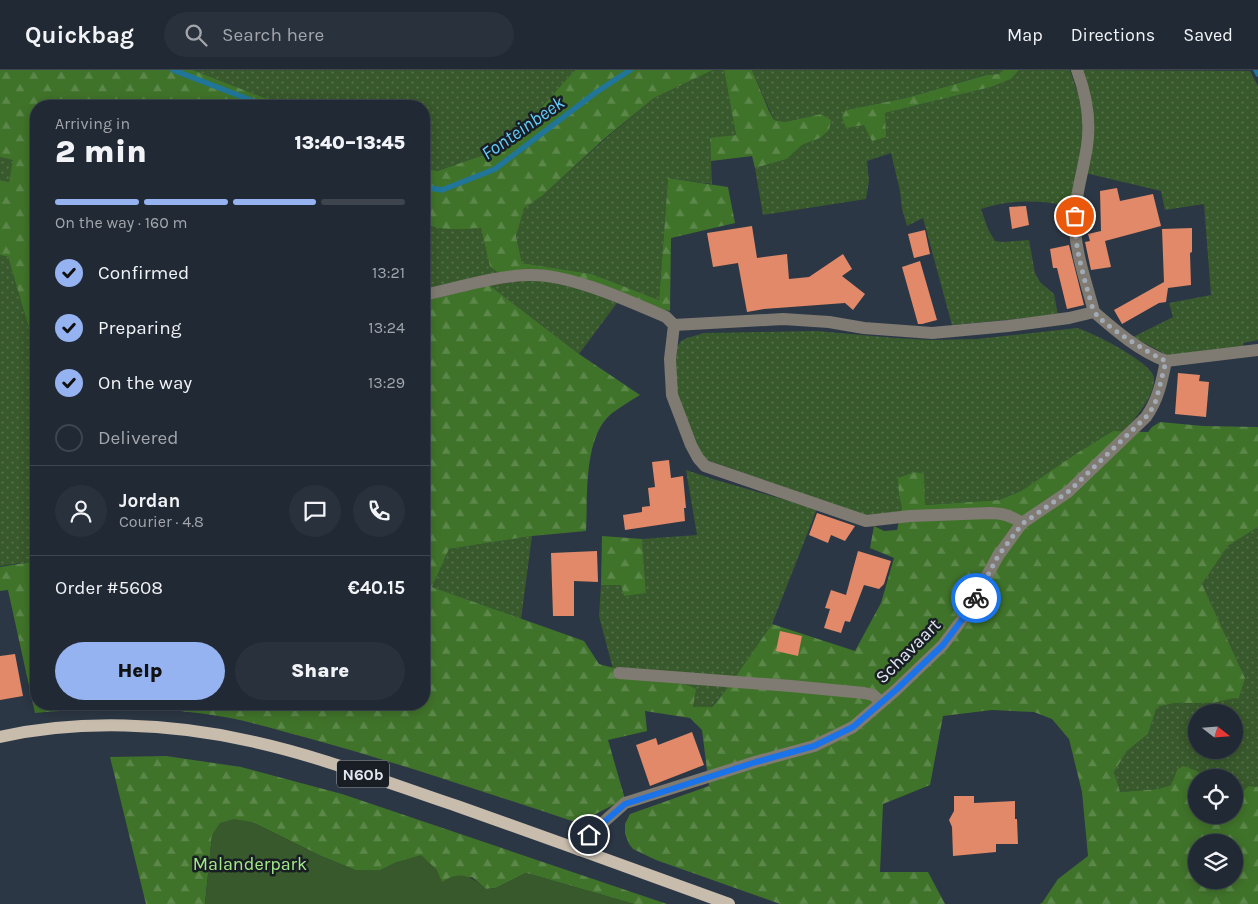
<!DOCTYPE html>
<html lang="en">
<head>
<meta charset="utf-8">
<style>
	:root { --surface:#212934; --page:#29313c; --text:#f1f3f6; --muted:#a2a6ac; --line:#3e454f; --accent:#95b2f1 }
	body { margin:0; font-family:Karla,sans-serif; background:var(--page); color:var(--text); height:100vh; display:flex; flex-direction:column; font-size:19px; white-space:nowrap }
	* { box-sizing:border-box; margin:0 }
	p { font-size:16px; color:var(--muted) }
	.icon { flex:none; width:28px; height:28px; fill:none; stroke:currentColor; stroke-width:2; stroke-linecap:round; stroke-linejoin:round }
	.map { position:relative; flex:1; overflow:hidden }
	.side { position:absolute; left:30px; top:30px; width:400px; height:610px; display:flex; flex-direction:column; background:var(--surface); border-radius:20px; box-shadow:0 2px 12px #0003,0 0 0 1px var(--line) }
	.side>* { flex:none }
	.needle { width:32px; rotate:107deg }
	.tools { position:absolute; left:1188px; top:634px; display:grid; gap:10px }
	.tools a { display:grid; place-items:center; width:55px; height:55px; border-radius:50%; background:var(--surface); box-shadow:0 2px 12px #0003,0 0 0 1px var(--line); font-size:25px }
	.pin { position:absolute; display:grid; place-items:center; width:42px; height:42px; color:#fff; margin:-21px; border:2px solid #fff; border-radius:50%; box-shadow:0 1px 5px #0007 }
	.courier { position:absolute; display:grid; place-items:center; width:50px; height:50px; margin:-25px; border:4px solid #1a73e8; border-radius:50%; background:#fff; color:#222; box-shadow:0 1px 6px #0007 }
	.overview em { font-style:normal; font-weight:800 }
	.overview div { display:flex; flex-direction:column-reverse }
	.overview { display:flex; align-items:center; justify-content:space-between; height:85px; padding:0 25px }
	h1 { font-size:32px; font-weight:800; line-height:38px }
	.bar { display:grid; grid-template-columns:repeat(4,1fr); gap:8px 5px; align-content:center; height:60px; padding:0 25px }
	.bar i { height:6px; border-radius:4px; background:var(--line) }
	.bar .on { background:var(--accent) }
	.bar p { grid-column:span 4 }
	.line { display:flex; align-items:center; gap:12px; padding:0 25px; border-top:1px solid var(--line) }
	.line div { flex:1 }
	.round { display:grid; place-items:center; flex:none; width:52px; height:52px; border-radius:26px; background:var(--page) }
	ol { padding:0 25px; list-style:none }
	li { display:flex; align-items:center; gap:15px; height:55px }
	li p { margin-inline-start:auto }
	li .icon { padding:5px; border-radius:50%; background:var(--accent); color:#111; stroke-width:4 }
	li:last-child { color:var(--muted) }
	li i { width:28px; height:28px; border:2px solid var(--line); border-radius:50% }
	.primary-button { display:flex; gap:10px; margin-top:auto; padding:10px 25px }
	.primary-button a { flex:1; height:58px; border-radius:30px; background:var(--accent); color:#111; font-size:20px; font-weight:800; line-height:58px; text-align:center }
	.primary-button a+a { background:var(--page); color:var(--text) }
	header { display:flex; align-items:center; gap:30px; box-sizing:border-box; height:70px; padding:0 25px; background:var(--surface); border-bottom:1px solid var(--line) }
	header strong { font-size:24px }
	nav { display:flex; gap:28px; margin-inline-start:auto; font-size:18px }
	.search { width:350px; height:45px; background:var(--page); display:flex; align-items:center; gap:12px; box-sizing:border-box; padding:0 18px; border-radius:28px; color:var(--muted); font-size:19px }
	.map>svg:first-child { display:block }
</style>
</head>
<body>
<header>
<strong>Quickbag</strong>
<div class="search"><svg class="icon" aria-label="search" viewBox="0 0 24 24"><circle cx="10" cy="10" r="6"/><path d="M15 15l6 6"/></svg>Search here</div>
<nav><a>Map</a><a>Directions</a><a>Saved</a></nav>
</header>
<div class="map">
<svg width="1258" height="834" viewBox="0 0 1258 834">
	<defs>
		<pattern id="grass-dots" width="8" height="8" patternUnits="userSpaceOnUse" patternTransform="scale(1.25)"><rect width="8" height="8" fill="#38592b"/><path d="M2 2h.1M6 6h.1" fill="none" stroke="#54714a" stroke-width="1.8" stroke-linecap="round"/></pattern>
		<pattern id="forest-firs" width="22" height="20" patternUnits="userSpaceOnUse" patternTransform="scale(1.25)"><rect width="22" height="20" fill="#40732a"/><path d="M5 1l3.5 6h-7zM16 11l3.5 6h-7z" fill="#5b8749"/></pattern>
	</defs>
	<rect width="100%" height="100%" fill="#2c3745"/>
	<path fill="url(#grass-dots)" fill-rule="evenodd" d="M193,0H575L529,51L486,84L436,101L424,98V36H285Z
		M713,0H724L736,65L710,69L712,114L668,108L659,230L592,204L522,193L516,166L523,138L542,126L604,70L654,28Z
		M752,0H1003L1000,4L985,5L906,28L846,40L885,43L991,17L1011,9L1019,0H1070L1082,36L1084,63L1071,136C1040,130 1011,129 981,139L988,159L995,171L1003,172L1029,170L1035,203L1040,212L1054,224L1058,245L952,255L923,148L907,156L902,139L900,121L891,83L867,91L869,111L866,129L763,145L755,98L787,89L802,75L820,68L821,44L784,52L774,50Z
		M1083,0L1250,1L1258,16V270L1243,273L1244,279L1167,285L1133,267L1173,247L1169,233L1211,225L1204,134L1165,140L1161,121L1085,103Z
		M0,87L14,90L9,112L0,110Z
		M424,154L431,157H481L490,197L506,203L424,221Z
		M0,185L8,187L36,282V491L0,496Z
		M537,209L589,221L617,233L579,284L489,215Z
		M1077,258C1092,262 1151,292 1154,307C1156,325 1135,348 1125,361H1113L1077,383L1021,421L999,430L924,435V404L899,425L902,438V444L861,445L707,390L700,384L677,327L675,280L681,271L687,268L704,263L817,261L895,268L932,270L977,269Z
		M686,400L716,410L817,439L772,554L729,616L711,637H692L640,603L613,599L599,546L601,515H621L646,523L642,469L697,465Z
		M1258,457V717L1248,716L1244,720L1242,733L1234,743V708L1208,707L1197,701L1177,700L1171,715L1158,719L1119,722L1114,702L1127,681L1148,664L1157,637L1175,633H1212L1245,608L1202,514L1228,476ZM1196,642H1234V680H1196Z
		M532,466L521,549L432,517L449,479Z"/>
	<path fill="url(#forest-firs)" fill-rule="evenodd" d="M0,0H193L285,36H36V282L8,187L0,185V110L9,112L13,90L0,87Z
		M575,0H713L654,28L604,69L542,126L524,138L516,166L522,193L592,204L659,230L668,108L728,117L735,153L671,168L670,241L660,239L610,219L498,202L490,197L481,158C462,159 442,161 424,154V98L437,101L486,84L529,51Z
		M724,0H752L769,41L774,50L784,52L821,44L831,50L829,60L820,68L802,75L787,89L755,98L752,86L711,91L710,68L736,65Z
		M1003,0H1019L1011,9L991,17L885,43L886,67L872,71L864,55L846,58L842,47L846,40L906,28L986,5L999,4Z
		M489,215L579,284L640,325C630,331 620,337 611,344C583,368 588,427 586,461L532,466L449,479L432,517L584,571L599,594C631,604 666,604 696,619L693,637H712L729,616L772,554L855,581L881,533L894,488L870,478L874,456L884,461L897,460L902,438L899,425L898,408L915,402L924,404L925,435L999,430L1021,421L1077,383L1113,361L1148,362L1152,357L1160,352L1203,356L1258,357V457L1228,476L1202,514L1245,608L1239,627L1212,633H1175L1157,637L1148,664L1127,681L1114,702L1120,722L1158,719L1171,715L1177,700L1183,696L1197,701L1208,707L1196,708V745H1234L1242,733L1244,720L1248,716L1258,717V834H1039L1042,833L1058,809L1088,786L1082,722L1069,669L1052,649L1034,642L992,640L943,646L930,715L883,734L880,802H928L945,834H780L656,790L633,779L629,774L625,763V754L630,744L709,716L702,660L690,648L645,641L647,661L608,670L625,729L578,753C487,723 396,692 304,667C274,659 243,649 212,645C157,636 91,638 35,643L8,520L0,521V497L36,491V634H424V231ZM1196,772H1234V810H1196Z
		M602,466L642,469L646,523L624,526L621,515H601Z
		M166,686L241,697L342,724L667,834H634L526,803L496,818L486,819L472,807L442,813L436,799L397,792L381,800H355L321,786L252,752L212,765L205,834H146L110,687Z"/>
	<path fill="#38592b" d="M234,749L252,752L321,786L355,800H381L397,792L421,785L436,799L442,812C460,800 471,806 486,819L496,818L526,803L634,834H205L212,765L220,753Z"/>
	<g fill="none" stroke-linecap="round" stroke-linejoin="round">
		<path stroke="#207598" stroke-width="5.5" d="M173,0L266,36
			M1256,0L1258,4
			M424,117L442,120L495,99L595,23L630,0"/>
	</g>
	<path fill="#e18969" d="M1117,118L1120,131L1153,124L1161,156L1105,171L1111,197L1091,200L1085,172L1090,171L1088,164L1101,161L1100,121Z
		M1026,136L1029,155L1012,159L1009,137Z
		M752,156L757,188L787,184L789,209L809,207L843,184L852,199L842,206L865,224L853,240L845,233L764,239L747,242L738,193L713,197L707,163Z
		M1192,158V182L1190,183L1191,215L1168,218L1166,232L1159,233L1122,254L1114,240L1164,212L1162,159Z
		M925,160L930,184L914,188L908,164Z
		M1069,175L1084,235L1067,239L1057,198H1053L1050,179Z
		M920,191L937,250L922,254H918L902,197Z
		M1178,303L1200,305L1199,311L1209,312L1206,347L1175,344Z
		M669,390L671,408L683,406L686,438H684L685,451L625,460L623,445L642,442V437L650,436L648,418L655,417L652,392Z
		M817,443L855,456L845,471L831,465L828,473L809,465Z
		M597,481L598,512L574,511V546H553L551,483Z
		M858,481L891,491L884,514L879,519L864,515L850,552L845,551L841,563L824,558L830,539L825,538L831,520L846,525Z
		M780,561L802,566L798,586L776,581Z
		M15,584L23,626L0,630V586Z
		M692,662L704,695L650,716L636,675L656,668L658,675Z
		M954,726H974V733L1015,731V749H1017L1018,774H996V782L953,786L952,757L949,750L954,741Z"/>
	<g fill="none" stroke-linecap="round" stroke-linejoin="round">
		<path stroke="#7f7a72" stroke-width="12" d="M1077,0C1086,24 1091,50 1087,76C1083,104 1073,131 1075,160C1077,188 1087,215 1094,242
			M424,225C457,218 494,206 528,205C568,203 629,231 666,247L674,255L783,249L829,252L864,258L932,263L1008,256L1069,248L1094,242
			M1094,242C1116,261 1139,281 1166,291L1258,280
			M674,255L670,289L672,325L691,375L698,388L705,396L866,451L910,446L990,443C1003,443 1011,446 1022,453
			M619,603L791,616L864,623L873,625L881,632
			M579,780L589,765L625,733L755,692L814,676L853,657L896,620L943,575L964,547L998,486L1022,453L1068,422L1146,347C1158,330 1162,311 1166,291"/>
		<path stroke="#c8bcad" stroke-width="12" d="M0,667C79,649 171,653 250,671C320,686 388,713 457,736C548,768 638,801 729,834"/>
	</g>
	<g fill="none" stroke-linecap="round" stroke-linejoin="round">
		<path stroke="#a2aab5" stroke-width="5" stroke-dasharray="0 9" d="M976,528L998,486L1022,454L1068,422L1146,347L1154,336L1157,327L1166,291C1152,285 1100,254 1094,241C1091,235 1090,228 1088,222C1081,197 1074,172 1075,146"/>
		<path stroke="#1a73e8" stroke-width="6" d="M589,765L625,734L756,692L814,676L853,657L896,620L943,575L964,547L976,528"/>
	</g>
	<g text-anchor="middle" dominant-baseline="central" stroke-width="5" stroke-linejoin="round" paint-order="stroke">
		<rect fill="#191e24" stroke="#a6abb4" stroke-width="1" x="337" y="690.5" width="52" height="27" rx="4"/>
		<g font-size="16" font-weight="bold" fill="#e2e8f2">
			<text x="363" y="704">N60b</text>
		</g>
		<g font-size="18" fill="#e2e8f2" stroke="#191e24">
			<text transform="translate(908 581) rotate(-45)">Schavaart</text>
		</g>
		<g font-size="18" fill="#a2e987" stroke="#191e24">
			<text x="250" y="794">Malanderpark</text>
		</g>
		<g font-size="19" font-style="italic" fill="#64cefd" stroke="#191e24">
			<text transform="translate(523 58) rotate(-35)">Fonteinbeek</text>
		</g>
	</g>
</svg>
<div class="tools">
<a><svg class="needle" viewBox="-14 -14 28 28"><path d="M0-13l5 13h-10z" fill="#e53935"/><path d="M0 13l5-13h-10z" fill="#a2a6ac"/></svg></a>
<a><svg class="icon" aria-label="locate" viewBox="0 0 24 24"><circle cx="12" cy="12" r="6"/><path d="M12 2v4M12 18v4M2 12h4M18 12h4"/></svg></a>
<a><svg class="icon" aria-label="layers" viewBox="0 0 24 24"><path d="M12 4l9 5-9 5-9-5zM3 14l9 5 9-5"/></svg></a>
</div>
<div class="pin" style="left:1075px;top:146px;background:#ea580c"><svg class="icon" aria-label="bag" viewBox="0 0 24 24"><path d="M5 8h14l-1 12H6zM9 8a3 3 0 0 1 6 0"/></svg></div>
<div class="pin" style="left:589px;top:765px;background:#1f2937"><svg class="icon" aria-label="home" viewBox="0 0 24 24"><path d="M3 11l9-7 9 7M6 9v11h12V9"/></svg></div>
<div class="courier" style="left:976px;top:528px"><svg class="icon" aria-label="bike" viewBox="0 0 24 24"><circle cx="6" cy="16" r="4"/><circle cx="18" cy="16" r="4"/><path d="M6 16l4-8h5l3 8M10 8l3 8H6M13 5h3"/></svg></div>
<section class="side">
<div class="overview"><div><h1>2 min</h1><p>Arriving in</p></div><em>13:40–13:45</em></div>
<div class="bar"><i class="on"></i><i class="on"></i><i class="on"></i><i></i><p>On the way · 160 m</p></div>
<ol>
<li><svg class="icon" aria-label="check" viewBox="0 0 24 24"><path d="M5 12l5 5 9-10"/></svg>Confirmed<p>13:21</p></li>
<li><svg class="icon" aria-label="check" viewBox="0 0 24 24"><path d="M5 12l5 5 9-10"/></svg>Preparing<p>13:24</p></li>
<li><svg class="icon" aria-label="check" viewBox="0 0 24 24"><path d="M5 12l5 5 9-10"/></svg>On the way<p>13:29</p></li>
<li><i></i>Delivered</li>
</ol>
<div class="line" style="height:90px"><a class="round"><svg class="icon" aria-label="person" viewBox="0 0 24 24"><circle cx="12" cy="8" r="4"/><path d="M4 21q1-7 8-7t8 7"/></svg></a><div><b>Jordan</b><p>Courier · 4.8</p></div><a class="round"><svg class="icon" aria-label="chat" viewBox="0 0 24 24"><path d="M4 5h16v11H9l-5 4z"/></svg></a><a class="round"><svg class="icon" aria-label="phone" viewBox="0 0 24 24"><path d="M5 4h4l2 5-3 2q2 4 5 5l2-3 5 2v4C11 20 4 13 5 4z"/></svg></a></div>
<div class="line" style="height:65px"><div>Order #5608</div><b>€40.15</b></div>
<div class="primary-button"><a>Help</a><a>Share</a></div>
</section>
</div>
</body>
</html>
